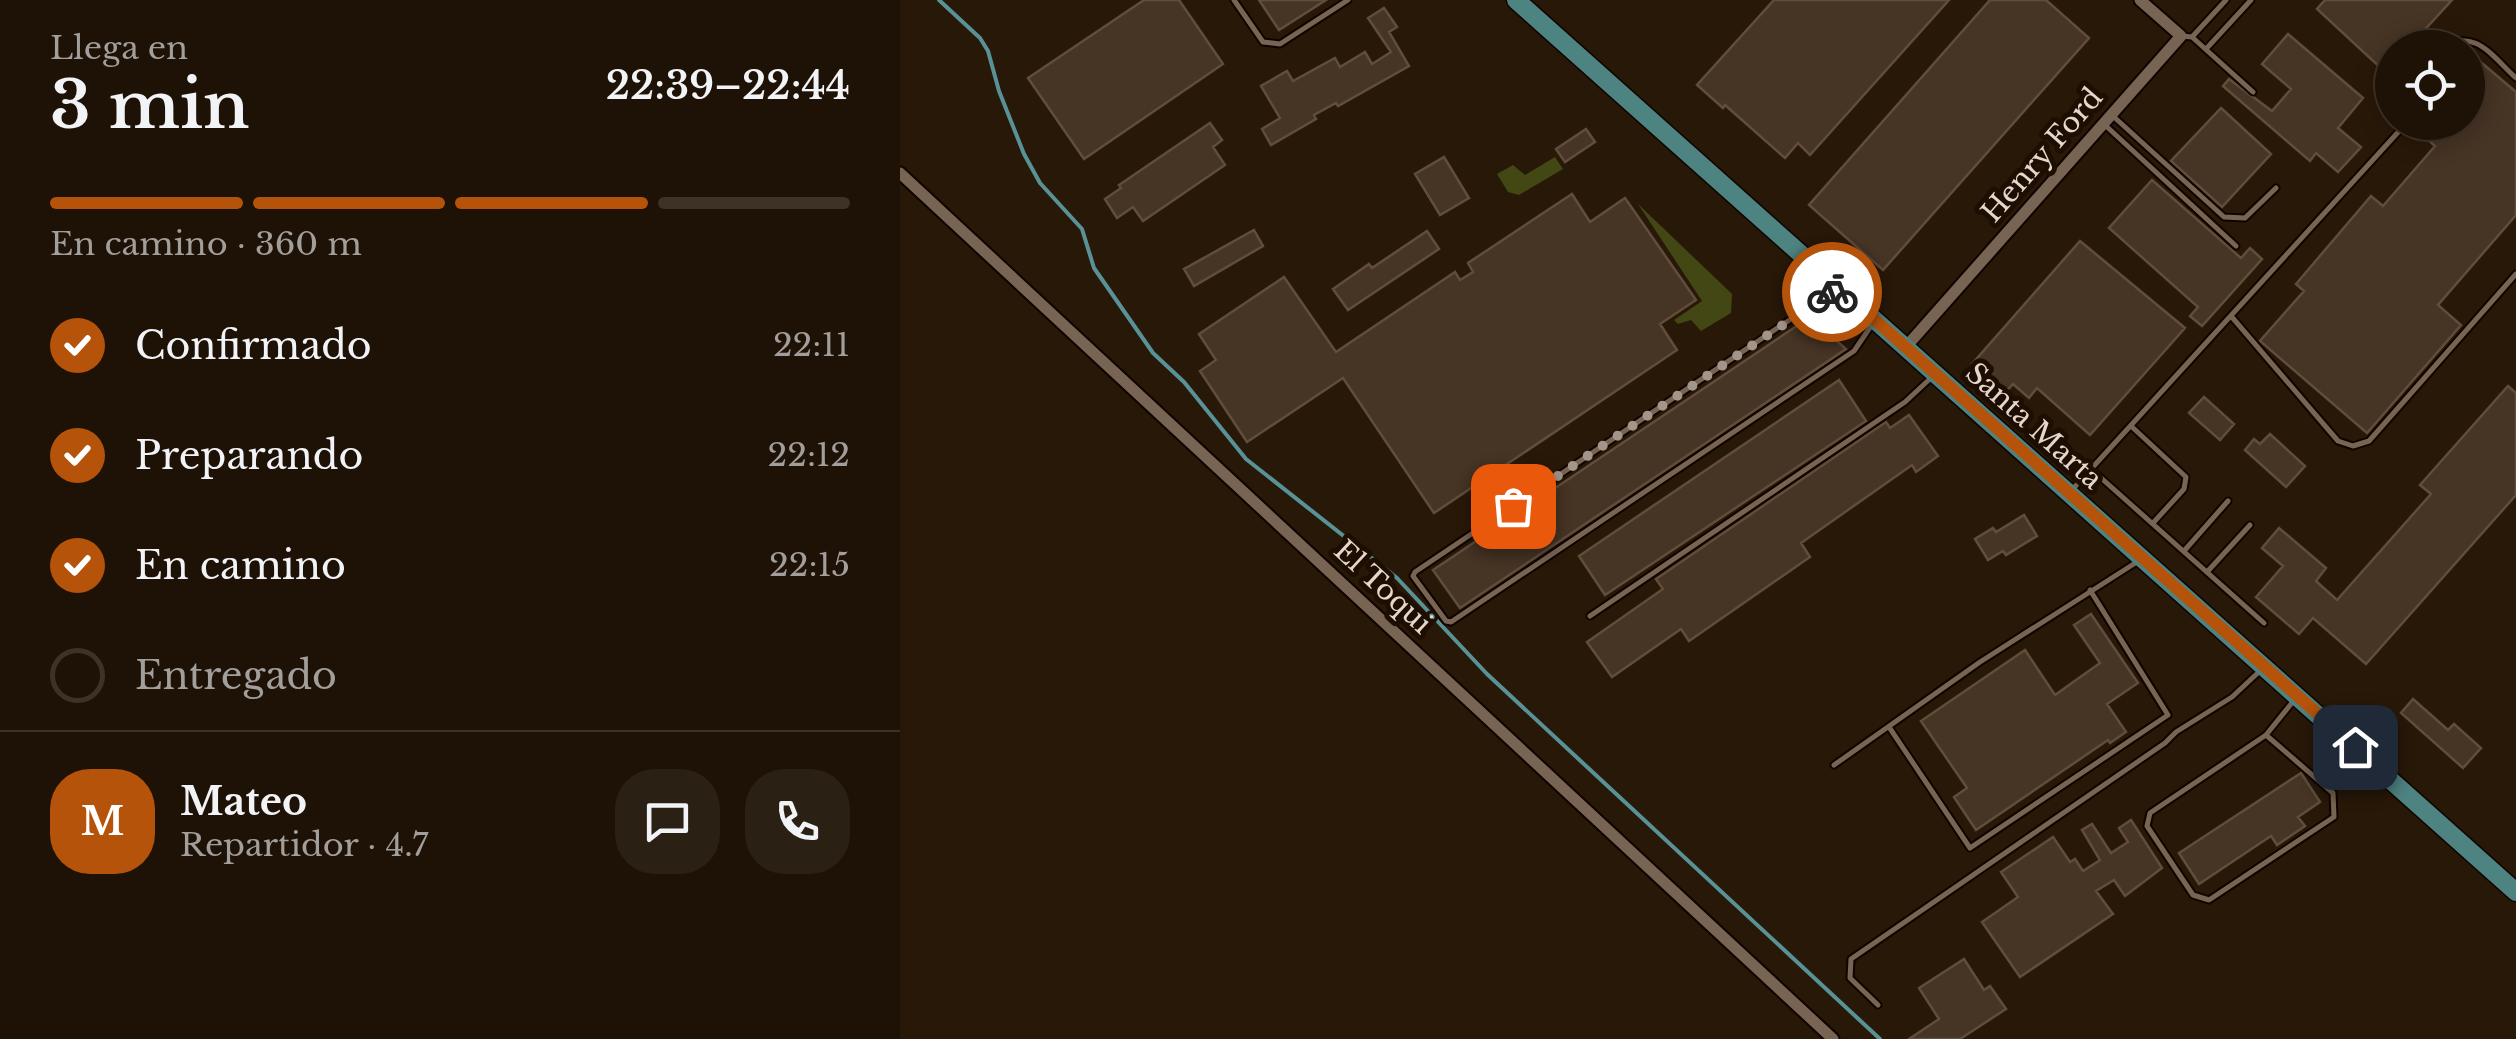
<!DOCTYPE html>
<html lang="es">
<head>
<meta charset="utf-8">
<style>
	:root { --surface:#1e1206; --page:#2b2014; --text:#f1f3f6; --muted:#a19e9b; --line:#3c3228; --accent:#b45309 }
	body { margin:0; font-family:"Libre Baskerville",serif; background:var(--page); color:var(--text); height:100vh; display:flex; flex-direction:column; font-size:38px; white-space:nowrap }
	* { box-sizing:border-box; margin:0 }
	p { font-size:32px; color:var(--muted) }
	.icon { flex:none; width:55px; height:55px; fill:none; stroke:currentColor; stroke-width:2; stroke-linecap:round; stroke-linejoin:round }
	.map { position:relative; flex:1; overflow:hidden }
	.side { display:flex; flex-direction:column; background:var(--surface); width:900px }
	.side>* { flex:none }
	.buttons { position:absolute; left:1475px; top:30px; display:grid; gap:20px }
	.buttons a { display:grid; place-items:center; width:110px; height:110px; border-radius:50%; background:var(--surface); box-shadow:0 5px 25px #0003,0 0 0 2px var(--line); font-size:50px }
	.pin { position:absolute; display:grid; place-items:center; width:85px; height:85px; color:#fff; margin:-42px; border-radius:20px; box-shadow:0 5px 15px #0006 }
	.courier { position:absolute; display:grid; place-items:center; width:100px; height:100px; margin:-50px; border:8px solid #b45309; border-radius:50%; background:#fff; color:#222; box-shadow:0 2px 12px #0007 }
	.overview em { font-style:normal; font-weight:600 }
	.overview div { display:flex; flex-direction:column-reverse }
	.overview { display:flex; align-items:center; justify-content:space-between; height:170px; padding:0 50px }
	h1 { font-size:65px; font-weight:600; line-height:75px }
	.bar { display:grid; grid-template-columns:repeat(4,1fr); gap:15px 10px; align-content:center; height:120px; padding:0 50px }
	.bar i { height:12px; border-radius:8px; background:var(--line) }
	.bar .active { background:var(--accent) }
	.bar p { grid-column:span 4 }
	.line { display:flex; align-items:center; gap:25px; padding:0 50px; border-top:2px solid var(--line) }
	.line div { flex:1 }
	.round { display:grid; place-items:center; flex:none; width:105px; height:105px; border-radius:40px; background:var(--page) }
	ol { padding:0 50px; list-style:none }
	li { display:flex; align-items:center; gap:30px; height:110px }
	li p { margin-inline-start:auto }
	li .icon { padding:10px; border-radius:50%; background:var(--accent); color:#fff; stroke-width:4 }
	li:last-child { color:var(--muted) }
	li i { width:55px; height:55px; border:5px solid var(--line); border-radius:50% }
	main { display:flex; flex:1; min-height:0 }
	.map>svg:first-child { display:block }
</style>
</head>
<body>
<main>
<section class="side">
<div class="overview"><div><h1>3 min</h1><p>Llega en</p></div><em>22:39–22:44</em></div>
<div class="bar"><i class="active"></i><i class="active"></i><i class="active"></i><i></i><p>En camino · 360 m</p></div>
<ol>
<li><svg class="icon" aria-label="check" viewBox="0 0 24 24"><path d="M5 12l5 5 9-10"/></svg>Confirmado<p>22:11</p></li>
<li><svg class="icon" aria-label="check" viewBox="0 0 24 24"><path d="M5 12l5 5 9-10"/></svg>Preparando<p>22:12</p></li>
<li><svg class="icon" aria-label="check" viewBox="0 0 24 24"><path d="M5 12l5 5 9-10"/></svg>En camino<p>22:15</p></li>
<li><i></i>Entregado</li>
</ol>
<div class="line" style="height:180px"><b class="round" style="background:var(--accent);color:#fff">M</b><div><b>Mateo</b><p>Repartidor · 4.7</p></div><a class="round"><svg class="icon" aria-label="chat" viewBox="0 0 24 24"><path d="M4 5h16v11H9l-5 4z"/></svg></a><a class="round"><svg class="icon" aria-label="phone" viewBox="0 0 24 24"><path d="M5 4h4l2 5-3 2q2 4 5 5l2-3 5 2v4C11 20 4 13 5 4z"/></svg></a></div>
</section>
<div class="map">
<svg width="1616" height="1039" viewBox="0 0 1616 1039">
	<rect width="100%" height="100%" fill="#281808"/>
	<path fill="#434714" d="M655,157L663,169L619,195L608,192L597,174L613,165L625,175Z
		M738,204L832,294L831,313L801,331L791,320L778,324L774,320L802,301Z"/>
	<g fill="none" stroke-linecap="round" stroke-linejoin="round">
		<path stroke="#589296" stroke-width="4" d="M39,0L80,38L88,51L99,91L124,154L140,183L182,229L194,268L253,353L284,382L346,459L497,578L587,674L980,1039"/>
	</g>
	<path fill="#463424" stroke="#614d3c" stroke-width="2.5" d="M244,0H279L323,64L184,159L128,78Z
		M359,0H426L379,30Z
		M874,0H1049L910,155L898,143L885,158L825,105L823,108L797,85Z
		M1090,0H1146L1189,38L983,270L909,205Z
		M1425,0H1552L1508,48H1492V64L1485,72L1417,9Z
		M484,8L497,27L489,32L509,66L438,106L436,103L414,115L416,119L371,145L362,129L380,118L361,86L387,71L393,81L435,58L440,67L465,52L472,64L491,52L468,18Z
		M1388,34L1463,98L1438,128L1461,147L1438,172L1416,153L1410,161L1323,86L1329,79L1372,111L1391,89L1362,64Z
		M1576,58L1616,92V215L1538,305L1561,325L1467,433L1360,341L1404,291L1396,284L1471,196L1483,206L1535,146L1516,129L1521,122H1568V67Z
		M1321,108L1371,154L1322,207L1271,161Z
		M310,123L322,140L313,147L325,165L243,221L233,207L217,218L205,199L221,188L219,185Z
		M686,129L695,142L665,162L656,149Z
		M544,157L569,198L540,215L515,174Z
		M1252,180L1341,258L1350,248L1362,259L1302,326L1290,316L1298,307L1209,228Z
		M672,194L690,222L725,198L796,300L760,324L777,350L534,513L443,378L347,442L300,371L316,360L299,334L384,277L436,352L555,272L560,280L573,272L568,263Z
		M354,230L363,246L294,286L284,269Z
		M527,231L539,249L448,310L433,289L469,264L472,268Z
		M1180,241L1285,328L1190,435L1137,388L1129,398L1113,384L1105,393L1072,364Z
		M910,317L946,349L560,608L533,570Z
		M939,380L966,421L705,595L679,556Z
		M1608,386L1616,393V495L1466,664L1413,618L1399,634L1356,597L1383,566L1362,548L1379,528L1426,568L1416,581L1437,600L1531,494L1520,485Z
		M1304,397L1334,424L1320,440L1289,413Z
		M1009,415L1038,456L1016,472L1012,465L901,543L910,557L789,641L781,629L712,677L687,642L763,589L756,579L986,422L990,428Z
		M1370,434L1405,466L1386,487L1345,450L1354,439L1360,444Z
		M1124,515L1137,536L1106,555L1103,551L1088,560L1075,539L1093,528L1096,532Z
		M1191,614L1238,683L1207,704L1226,732L1210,743L1208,740L1076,830L1054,797L1067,788L1021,721L1125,650L1155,695L1200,663L1174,625Z
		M1513,699L1548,730L1554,724L1581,748L1563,768L1501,713Z
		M1401,773L1420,802L1398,817L1405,826L1377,845L1371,836L1299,884L1279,853Z
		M1231,820L1262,868L1225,896L1214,880L1196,891L1213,914L1120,977L1082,922L1118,897L1101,872L1153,837L1170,862L1175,859L1183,871L1200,860L1182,830L1192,824L1211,853L1228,842L1219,828Z
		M1064,959L1084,990L1090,986L1106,1009L1060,1039H1009L1039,1019L1019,988Z"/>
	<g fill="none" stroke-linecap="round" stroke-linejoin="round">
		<g stroke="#100300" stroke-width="9">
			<path id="service" d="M334,0L363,42L380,44L448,0
				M1282,36L1292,37L1353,92
				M1292,37L1326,0
				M1539,48C1575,27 1591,55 1616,78
				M1306,49L1351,0
				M1214,117L1324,217L1345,218L1376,188
				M1206,126L1336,246
				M934,290L515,572L513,576L546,621L551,622L954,351L973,323
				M1331,316L1438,441L1453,446L1469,441L1616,274
				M1231,426L1286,477L1284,489L1253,523
				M1191,469L1364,623
				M1171,491L1501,129L1503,122
				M1284,551L1328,501
				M1307,572L1350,525
				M690,616L1005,402L1033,376
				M989,727L1070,848L1268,715L1190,590
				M1366,735L1433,793L1434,817L1309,900L1293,895L1247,826L1250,813L1366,735L1395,699
				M934,765L1080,662L1240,560
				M978,1005L950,978L951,959L1265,743L1276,732L1332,697L1362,669"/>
		</g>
		<g stroke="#100300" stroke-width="15">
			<path id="minor" d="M0,173L933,1039
				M1005,348L1281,36L1240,0"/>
		</g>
		<g stroke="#100300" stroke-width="21">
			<path id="primary" d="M616,0L1616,892"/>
		</g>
		<use href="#service" stroke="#786452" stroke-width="5"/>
		<use href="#minor" stroke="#786452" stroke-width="11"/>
		<use href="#primary" stroke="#4d8381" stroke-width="18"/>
	</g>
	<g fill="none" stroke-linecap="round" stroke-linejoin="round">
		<path stroke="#a29589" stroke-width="10" stroke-dasharray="0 18" d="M613,506L932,292"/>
		<path stroke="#b45309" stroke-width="12" d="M932,292L938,287L1455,747"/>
	</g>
	<g text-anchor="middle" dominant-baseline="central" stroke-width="10" stroke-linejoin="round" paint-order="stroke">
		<g font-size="28" fill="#e4d8ce" stroke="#1e0e02">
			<text transform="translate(1142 155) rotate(-49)">Henry Ford</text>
			<text transform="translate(1134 426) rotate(42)">Santa Marta</text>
			<text transform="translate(483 587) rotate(43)">El Toqui</text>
		</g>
	</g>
</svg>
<div class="buttons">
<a><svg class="icon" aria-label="locate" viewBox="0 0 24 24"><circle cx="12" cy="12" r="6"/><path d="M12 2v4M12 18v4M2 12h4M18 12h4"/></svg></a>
</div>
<div class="pin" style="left:613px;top:506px;background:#ea580c"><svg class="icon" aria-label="bag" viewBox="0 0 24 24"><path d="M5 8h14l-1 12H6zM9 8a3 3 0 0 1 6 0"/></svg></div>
<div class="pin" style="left:1455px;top:747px;background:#1f2937"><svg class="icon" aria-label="home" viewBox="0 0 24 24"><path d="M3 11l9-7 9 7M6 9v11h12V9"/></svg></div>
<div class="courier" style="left:932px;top:292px"><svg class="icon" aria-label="bike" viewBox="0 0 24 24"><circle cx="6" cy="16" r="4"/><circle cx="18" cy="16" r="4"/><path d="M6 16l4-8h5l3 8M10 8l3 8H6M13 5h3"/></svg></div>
</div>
</main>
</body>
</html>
